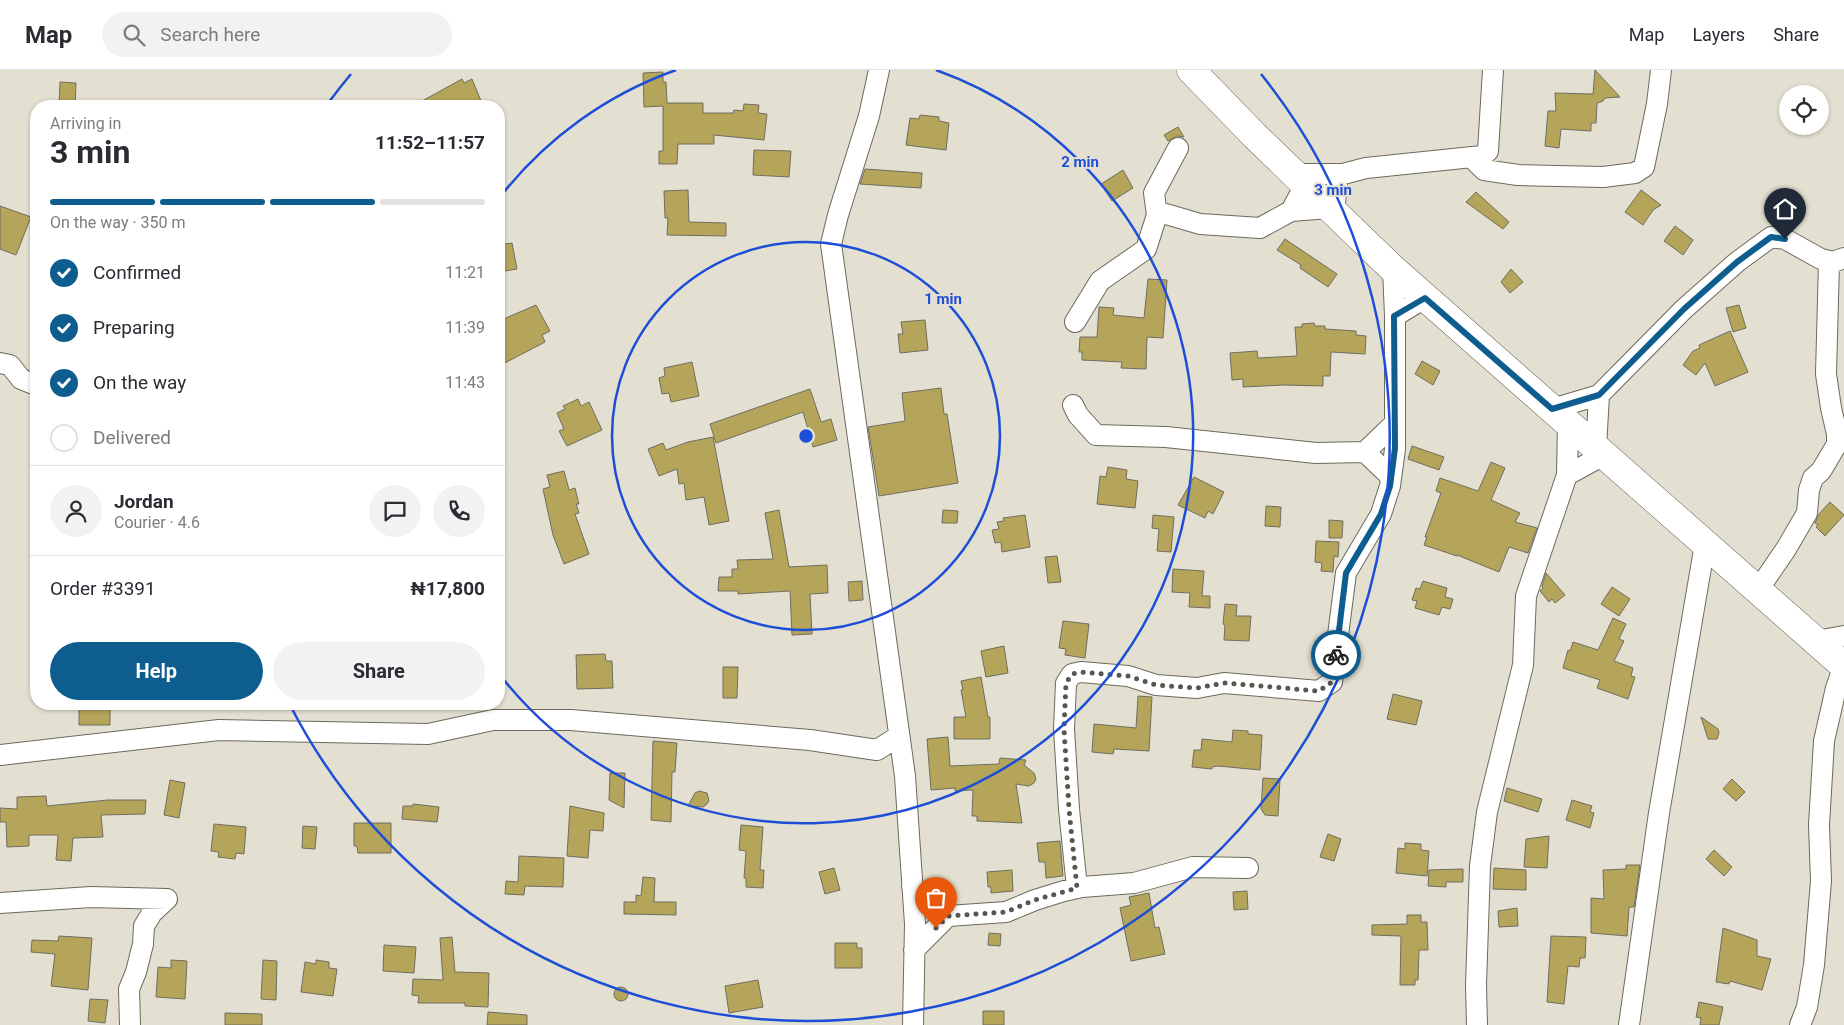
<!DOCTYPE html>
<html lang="en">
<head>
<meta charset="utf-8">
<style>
	:root { --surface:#fff; --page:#f2f2f3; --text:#2b2b33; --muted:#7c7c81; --line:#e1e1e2; --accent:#0e5d8f }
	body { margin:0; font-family:Roboto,sans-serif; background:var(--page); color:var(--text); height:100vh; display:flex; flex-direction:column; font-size:19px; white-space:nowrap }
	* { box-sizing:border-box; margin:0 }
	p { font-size:16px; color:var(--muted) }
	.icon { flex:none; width:28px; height:28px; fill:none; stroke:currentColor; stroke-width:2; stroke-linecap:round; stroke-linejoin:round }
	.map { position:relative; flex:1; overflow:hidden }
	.side { position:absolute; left:30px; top:30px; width:475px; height:610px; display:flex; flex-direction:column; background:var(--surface); border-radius:20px; box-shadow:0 1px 4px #0004 }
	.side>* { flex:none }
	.buttons { position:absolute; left:1779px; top:15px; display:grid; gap:10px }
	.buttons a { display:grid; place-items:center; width:50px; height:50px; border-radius:50%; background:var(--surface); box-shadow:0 1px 4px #0004; font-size:25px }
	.pin { position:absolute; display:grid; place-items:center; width:42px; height:42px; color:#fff; margin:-51px -21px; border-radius:50% 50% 50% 0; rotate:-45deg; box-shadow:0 0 5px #0007 }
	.pin .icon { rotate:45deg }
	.courier { position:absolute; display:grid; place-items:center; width:50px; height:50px; margin:-25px; border:4px solid #0e5d8f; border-radius:50%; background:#fff; color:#222; box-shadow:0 1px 6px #0007 }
	.headline em { font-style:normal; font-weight:700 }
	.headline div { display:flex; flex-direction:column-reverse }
	.headline { display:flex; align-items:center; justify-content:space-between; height:85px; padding:0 20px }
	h1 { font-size:32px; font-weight:700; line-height:38px }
	.bar { display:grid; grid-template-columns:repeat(4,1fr); gap:8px 5px; align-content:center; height:60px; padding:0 20px }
	.bar i { height:6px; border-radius:4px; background:var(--line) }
	.bar .on { background:var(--accent) }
	.bar p { grid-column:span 4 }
	.line { display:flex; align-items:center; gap:12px; padding:0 20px; border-top:1px solid var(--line) }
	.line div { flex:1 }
	.round { display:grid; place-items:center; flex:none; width:52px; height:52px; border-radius:26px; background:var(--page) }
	ol { padding:0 20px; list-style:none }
	li { display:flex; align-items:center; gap:15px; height:55px }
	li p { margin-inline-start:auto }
	li .icon { padding:5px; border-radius:50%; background:var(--accent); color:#fff; stroke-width:4 }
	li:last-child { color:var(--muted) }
	li i { width:28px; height:28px; border:2px solid var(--line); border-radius:50% }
	.action { display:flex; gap:10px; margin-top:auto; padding:10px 20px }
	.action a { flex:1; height:58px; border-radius:30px; background:var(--accent); color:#fff; font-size:20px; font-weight:700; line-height:58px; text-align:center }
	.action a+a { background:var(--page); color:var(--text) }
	header { display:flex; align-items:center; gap:30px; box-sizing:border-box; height:70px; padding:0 25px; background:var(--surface); border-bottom:1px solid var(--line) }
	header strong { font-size:24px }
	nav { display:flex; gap:28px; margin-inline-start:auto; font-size:18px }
	.search { width:350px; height:45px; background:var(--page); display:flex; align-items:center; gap:12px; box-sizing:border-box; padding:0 18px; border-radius:28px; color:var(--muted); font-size:19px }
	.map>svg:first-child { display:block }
</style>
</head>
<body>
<header>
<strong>Map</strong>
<div class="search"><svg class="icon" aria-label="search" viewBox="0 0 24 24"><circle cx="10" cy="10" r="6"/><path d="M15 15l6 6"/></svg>Search here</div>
<nav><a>Map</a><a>Layers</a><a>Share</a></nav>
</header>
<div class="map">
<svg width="1844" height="955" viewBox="0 0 1844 955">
	<rect width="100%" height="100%" fill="#e4e0d1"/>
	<path fill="#b5a55b" stroke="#706d60" d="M1595,0L1620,27L1605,28L1603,31L1597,33L1596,53H1591V61L1561,59L1559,78L1545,76L1548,41H1556L1555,23L1593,24Z
		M663,2V12H666L667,33H703V43H733L734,40L743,41L744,34L759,35L758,43L767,44L764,70L714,65V74H678L677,94H659V81H663V36L644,37L643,3Z
		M462,9L464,13L472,9L481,31L469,36H413Z
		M60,12L76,13L75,36H59Z
		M920,45L939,47V51L949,53L946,80L906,75L910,48L919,49Z
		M1178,57L1184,67L1177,66L1168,71L1164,65Z
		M754,80L791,81L789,107L753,105Z
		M865,99L922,103L921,118L860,114Z
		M1123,100L1133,118L1112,131L1101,114Z
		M688,120L689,152L726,153V166L667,165L668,148H665L664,121Z
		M1641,120L1661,135L1653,140L1643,155L1625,142Z
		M1476,122L1509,152L1503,159L1466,132Z
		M0,136L31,147L16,185L0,179Z
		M1675,156L1693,170L1683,185L1664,171Z
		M1285,169L1337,204L1328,217L1300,198L1301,195L1277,180Z
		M512,173L517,199L499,202V175Z
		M1511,199L1523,212L1510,223L1501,212Z
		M1148,209L1167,210L1163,268L1147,267L1146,299L1121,298L1122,292L1082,290V282H1079L1080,267H1097L1099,237L1114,238L1113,245L1144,248Z
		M536,235L550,261L542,265L545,272L499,296V251Z
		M1739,235L1746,258L1733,262L1726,238Z
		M925,250L928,280L900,283L898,264H903L901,252Z
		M1314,253L1315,256H1325V259L1356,261V265L1366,266L1365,284L1331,282L1330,306H1323V316L1284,315L1243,317V309L1232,310L1230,283L1257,281L1258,288L1297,286L1295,257H1302V254Z
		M1730,261L1748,302L1715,316L1705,293L1696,305L1683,295L1693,281L1700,278L1699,275Z
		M1422,291L1440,301L1433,315L1415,304Z
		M692,292L699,326L671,332L669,323L662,324L659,308L665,306L664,298Z
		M941,318L944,344H947L958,413L879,426L868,357L905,351L902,323Z
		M810,319L821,352L831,349L837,370L813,377L803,342L716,373L710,354Z
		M578,329L581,336L589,332L602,360L567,376L559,361L564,359L557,343L565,339L563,336Z
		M713,367L729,451L709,455L704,427L686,430L684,413L679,414L677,399L659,406L648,379L663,373L666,380L688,372Z
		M1412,376L1444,387L1439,400L1408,389Z
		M1491,392L1505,398L1491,430L1520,443L1515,452L1537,458L1528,483L1509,477L1499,502L1457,485V486L1424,475L1427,467H1425L1441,423L1436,421L1440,408L1478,421Z
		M1108,397L1127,400L1126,409L1138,411L1135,438L1097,434L1100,406L1106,407Z
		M564,401L569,420L575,418L579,434H576L579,443L575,444L589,484L564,494L553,465L543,419L550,417L547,405Z
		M1194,407L1224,422L1213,444L1208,441L1205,448L1178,435Z
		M1830,432L1844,445L1825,466L1816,457L1818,455L1815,453L1819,444Z
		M1266,436L1281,437L1280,457L1265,456Z
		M779,440L789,497L827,495L828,523L810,524L812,564L792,565L790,521L738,524V521H718L719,507H732V499H738L737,490L773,489L765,443Z
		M943,440L958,441L957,453H942Z
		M1025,445L1030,477L1002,482L1001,472L995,473L992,460L999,459L997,452L1004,451L1003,448Z
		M1153,445L1174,447L1171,482L1157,481L1159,459L1152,458Z
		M1329,450L1343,451L1342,468H1329Z
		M1316,471L1339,472L1338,487L1334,486L1333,502L1321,501L1322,493L1315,492Z
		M1057,486L1061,512L1048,513L1045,487Z
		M1173,499L1204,501L1202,526H1210V538L1189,537L1190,523L1172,522Z
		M1546,503L1565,525L1555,533L1552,529L1549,532L1540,521L1543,518L1542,516Z
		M862,511L863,530L849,531L848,512Z
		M1423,511L1447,518L1445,527L1453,529L1450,539L1442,537L1439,545L1415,538L1417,531L1412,530L1416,518L1420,519Z
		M1612,517L1630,529L1619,546L1601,534Z
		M1225,534L1237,535L1236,546H1251L1249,571L1224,570L1225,555L1223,554Z
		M1613,548L1626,554L1619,569L1624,571L1614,591L1633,598L1631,606L1635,607L1628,629L1597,618L1600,610L1563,598L1568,580L1570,581L1573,572L1598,580Z
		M1063,551L1089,554L1085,588L1065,585L1066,579L1059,578Z
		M1004,576L1008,603L986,607L981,581Z
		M605,584L606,591H612L613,618L577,619L576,585Z
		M723,597H738L737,628H723Z
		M981,607L988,647H990V669H954V647H966L961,620H963L961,611Z
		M1393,624L1422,631L1416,655L1387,649Z
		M1138,626L1152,627L1149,681L1114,679L1113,684L1092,682L1094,654L1136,658Z
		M79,634H110V655H79Z
		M1701,647L1718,659L1719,663L1717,669H1708Z
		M1233,660L1248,661V664L1262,665L1260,700L1218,696L1212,697V699L1192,697L1194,680H1201L1202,669L1232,672Z
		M948,667L950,696L999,694L1000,688L1026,690L1024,695L1034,703L1036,709L1034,713L1029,716L1016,714L1022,753L977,751V746H972L973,720L955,721V718L931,720L927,669Z
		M653,671L677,673L675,702H672L671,752L651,750Z
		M610,703H625L624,738L609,730Z
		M1263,708L1280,709L1278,746L1265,745L1261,739Z
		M1732,709L1745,722L1736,731L1723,719Z
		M170,710L185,713L179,748L164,745Z
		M1507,718L1542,729L1538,742L1504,731Z
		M699,721L707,723L709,731L706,735L703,737L688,736L695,723Z
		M46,726L47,736L108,730H146L145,744L101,745L103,767L73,768L71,791L56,790L58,765H29V776L7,777L6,752H0V738L17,739V727Z
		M1572,730L1592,736L1590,742L1594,743L1590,758L1566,750Z
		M413,734L439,737L437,752L402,749L403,736H413Z
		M570,736L604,743L603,761L590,760L588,788L567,786Z
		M354,753H391V783H358L357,776H354Z
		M214,754L246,757L244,784L236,783L235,789L218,787L219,782L211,781Z
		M741,755L763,757L760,800H764L763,818L746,817V808H744L746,781L739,780Z
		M303,756L317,757L315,779L302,778Z
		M1328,764L1341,769L1334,791L1320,787Z
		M1549,766L1547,798L1524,797L1526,769Z
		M1060,771L1063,806L1046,808L1045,792H1039L1037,773Z
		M1405,773L1421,774V780L1429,781L1427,806L1396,803L1398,778L1405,779Z
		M1714,780L1732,797L1724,806L1706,789Z
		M519,786L564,788L563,817L525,816L524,825L505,824L506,811L518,812Z
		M1626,795H1640L1634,837H1629L1627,866L1591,863V828L1604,829L1603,800L1626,799Z
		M834,798L840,820L825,824L819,802Z
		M1494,798L1526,800V820L1493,819Z
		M1463,799V812H1446V817L1428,816L1429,800Z
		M1012,800L1013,821L991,823V817H988L987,802Z
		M643,807L655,808L654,832H676V845L624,844V832H636V825L641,826Z
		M1247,821L1248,839L1234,840L1233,822Z
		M1149,823L1155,858L1159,857L1165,884L1131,891L1120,838L1131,835L1129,827Z
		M1517,838L1518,856L1499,857L1498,841Z
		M1407,845H1421V852H1427L1428,880H1419L1418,910H1415V915H1400L1401,866L1372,865V855L1407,854Z
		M1723,858L1757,870V886L1771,889L1762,920L1730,911L1729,914L1716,912Z
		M989,863L1001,864L1000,876L988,875Z
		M59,866L92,868L88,920L51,916L55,884L31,882L32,870L58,871Z
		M1551,866L1586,867L1585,888H1580L1579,897L1568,896L1564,934L1547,932Z
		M452,867L455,902L489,903L488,937L465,936V933H418L419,926L412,925L413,909L443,910L440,868Z
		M835,873H857V878H862V898H835Z
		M384,875L416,877L414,903L383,901Z
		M171,890L187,891L185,929L156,927L158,897L171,898Z
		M263,890L277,891L276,930L261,929Z
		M316,890L329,892V898L337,899L333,926L301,922L305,892L316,894Z
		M758,910L763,937L729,943L725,916Z
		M614 924a7 7 0 1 1 14 0a7 7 0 1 1-14 0Z
		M90,929L108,930L105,953L88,951Z
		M1699,932L1723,937L1719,955H1700L1701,948L1696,947Z
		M983,941H1004V955H983Z
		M488,942L527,945V955H487Z
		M225,943L262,944V955H225Z"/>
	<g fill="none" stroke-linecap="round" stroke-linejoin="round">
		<g stroke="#6c6a5c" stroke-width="22">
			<path id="street" d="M879,0L869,46L838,145L831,174L905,706L915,854L913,955
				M1471,87L1484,100L1518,105L1603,107L1635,103L1644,97L1657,34L1661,0
				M1294,104H1343L1366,98L1482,86L1488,81L1493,0
				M1305,115L1291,141L1329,138
				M1334,143L1338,104
				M1157,145L1154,123L1178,78
				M1393,199L1395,246L1425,228
				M1075,252L1100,211L1146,179L1157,145L1166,144L1200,154L1260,158L1291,141
				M0,293L10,295L21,309L36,315
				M1599,325L1684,239L1737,192L1771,167L1785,169L1821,189L1833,192L1844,188
				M1073,335L1078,345L1096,365L1166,367L1316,383L1365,382
				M1552,339L1599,325L1596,378
				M1568,353L1567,405L1604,385
				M1391,407L1365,382L1395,353
				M1758,520L1786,479L1807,443L1809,420L1813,408L1821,401L1837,374V364L1831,338L1826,304L1829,191
				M1816,571L1844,566
				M0,685L219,660L428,664L493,650H571L810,670L877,680L899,666
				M912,816L948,846L914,880
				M1077,818L1069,739L1064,659L1066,613L1072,604L1081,602L1128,606L1156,615L1197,618L1224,613L1319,621L1332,612L1346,503L1381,444L1390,416L1395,379V246
				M0,833L91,827L167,829
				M948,846L1006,842L1035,830L1064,821L1082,817L1134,813L1193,797L1248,798
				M130,955L129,919L136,902L143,874L144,856L152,843L167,829
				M1477,955L1476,915L1480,796L1487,742L1523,595L1526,526L1567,405
				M1629,955L1659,743L1705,474
				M1800,955L1807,937L1814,895L1821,811L1819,755L1824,671L1836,618L1844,596"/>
		</g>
		<g stroke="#6c6a5c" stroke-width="29">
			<path id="secondary" d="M1191,0L1255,66L1393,199L1844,596"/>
		</g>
		<use href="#street" stroke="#fff" stroke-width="20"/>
		<use href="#secondary" stroke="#fff" stroke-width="28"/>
	</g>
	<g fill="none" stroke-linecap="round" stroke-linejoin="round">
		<path stroke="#58564e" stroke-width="5" stroke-dasharray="0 9" d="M936,858L948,846L1006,842L1035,830L1077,818L1069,739L1064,659L1066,613L1072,604L1081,602L1128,606L1156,615L1197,618L1224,613L1319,621L1332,612L1336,585"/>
		<path stroke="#0e5d8f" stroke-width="6" d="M1336,585L1346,503L1381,444L1390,416L1395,378L1394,246L1425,228L1552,339L1599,325L1684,239L1737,192L1771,167L1785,169"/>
	</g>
	<g fill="none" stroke="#1d4ed8" stroke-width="2.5">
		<circle cx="806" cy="366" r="194"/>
		<path d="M500 127A388 388 0 0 1 676 0M936 0A388 388 0 1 1 500 605"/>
		<path d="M329 32A582 582 0 0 1 351 4M1261 4A582 582 0 1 1 290 635"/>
	</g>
	<circle cx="806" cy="366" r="8" fill="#1d4ed8" stroke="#e4e0d1" stroke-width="2.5"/>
	<g font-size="15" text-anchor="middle" font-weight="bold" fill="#1d4ed8" stroke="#e4e0d1" stroke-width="4" stroke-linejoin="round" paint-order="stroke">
		<text x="1080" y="97">2 min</text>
		<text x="1333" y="125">3 min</text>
		<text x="943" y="234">1 min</text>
	</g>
</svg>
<div class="buttons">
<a><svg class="icon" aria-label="locate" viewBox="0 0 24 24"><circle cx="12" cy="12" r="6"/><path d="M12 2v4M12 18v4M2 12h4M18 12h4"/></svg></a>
</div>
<div class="pin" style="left:936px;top:858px;background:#ea580c"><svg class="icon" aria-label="bag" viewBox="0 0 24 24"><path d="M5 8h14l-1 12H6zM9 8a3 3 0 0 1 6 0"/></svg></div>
<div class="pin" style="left:1785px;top:169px;background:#1f2937"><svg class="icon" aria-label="home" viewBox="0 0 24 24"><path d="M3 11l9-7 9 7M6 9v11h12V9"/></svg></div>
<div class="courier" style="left:1336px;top:585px"><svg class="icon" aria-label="bike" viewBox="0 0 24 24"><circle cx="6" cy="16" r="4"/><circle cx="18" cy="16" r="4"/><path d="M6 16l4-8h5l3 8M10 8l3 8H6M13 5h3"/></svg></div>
<section class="side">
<div class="headline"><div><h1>3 min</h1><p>Arriving in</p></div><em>11:52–11:57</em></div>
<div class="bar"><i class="on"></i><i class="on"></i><i class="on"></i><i></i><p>On the way · 350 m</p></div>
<ol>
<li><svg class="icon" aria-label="check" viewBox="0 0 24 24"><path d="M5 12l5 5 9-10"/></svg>Confirmed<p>11:21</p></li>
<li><svg class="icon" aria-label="check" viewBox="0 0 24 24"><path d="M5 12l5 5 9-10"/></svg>Preparing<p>11:39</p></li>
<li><svg class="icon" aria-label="check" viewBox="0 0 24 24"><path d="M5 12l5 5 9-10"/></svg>On the way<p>11:43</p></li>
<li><i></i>Delivered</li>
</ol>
<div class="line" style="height:90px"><a class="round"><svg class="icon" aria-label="person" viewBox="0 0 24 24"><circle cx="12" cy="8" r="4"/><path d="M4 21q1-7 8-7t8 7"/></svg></a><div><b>Jordan</b><p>Courier · 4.6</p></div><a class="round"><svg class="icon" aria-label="chat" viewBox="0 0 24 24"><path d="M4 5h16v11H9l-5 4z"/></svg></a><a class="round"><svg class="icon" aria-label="phone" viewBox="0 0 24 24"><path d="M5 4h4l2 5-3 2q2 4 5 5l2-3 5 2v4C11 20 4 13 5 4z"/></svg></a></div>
<div class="line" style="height:65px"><div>Order #3391</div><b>₦17,800</b></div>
<div class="action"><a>Help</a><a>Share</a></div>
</section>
</div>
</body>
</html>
